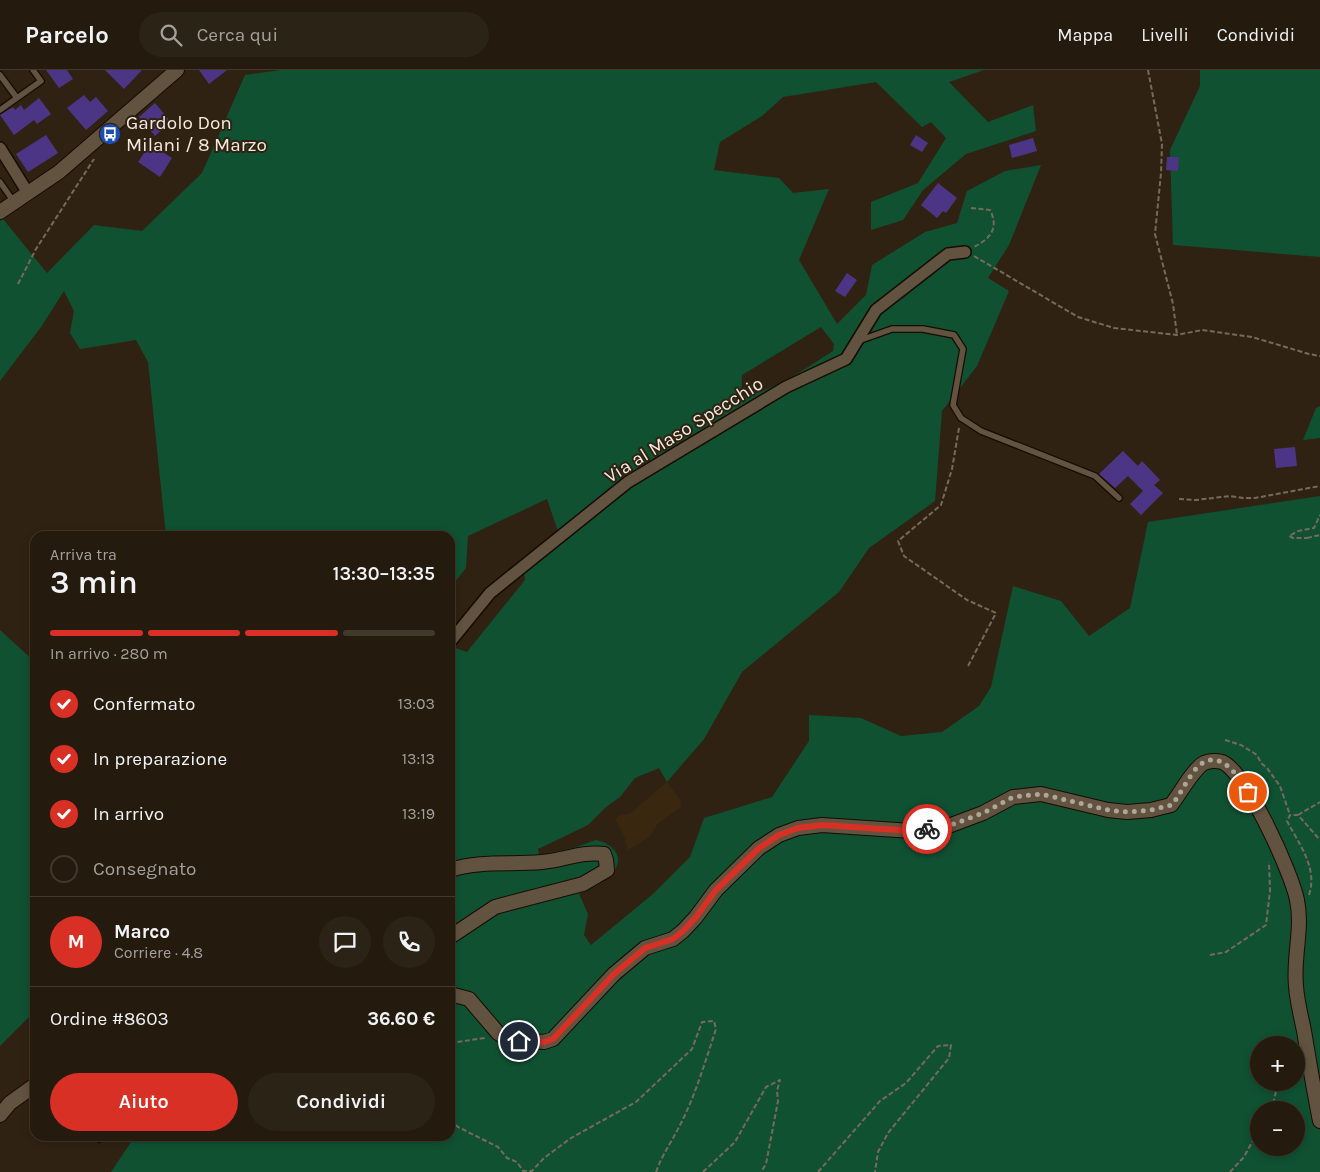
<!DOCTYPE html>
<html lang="it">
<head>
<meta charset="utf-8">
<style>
	:root { --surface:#241a0e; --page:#2c2317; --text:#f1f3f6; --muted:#a3a19e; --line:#41382e; --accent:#d93025 }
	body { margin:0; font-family:Karla,sans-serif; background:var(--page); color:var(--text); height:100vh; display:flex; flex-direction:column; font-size:19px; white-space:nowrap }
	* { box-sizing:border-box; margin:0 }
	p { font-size:16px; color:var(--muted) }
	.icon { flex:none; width:28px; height:28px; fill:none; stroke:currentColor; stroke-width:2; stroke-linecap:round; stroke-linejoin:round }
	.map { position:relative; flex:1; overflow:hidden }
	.drawer { position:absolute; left:30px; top:461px; width:425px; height:610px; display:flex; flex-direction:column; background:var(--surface); border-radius:15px; box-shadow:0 2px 8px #0003,0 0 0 1px var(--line) }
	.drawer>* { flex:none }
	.tools { position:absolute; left:1250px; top:966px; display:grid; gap:10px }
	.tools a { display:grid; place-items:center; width:55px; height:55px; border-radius:50%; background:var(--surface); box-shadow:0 2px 8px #0003,0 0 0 1px var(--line); font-size:25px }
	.pin { position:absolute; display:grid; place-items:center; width:42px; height:42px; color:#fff; margin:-21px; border:2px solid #fff; border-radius:50%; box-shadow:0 1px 5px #0007 }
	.courier { position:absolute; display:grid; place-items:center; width:50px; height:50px; margin:-25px; border:4px solid #d93025; border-radius:50%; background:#fff; color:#222; box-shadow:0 1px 6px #0007 }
	.headline em { font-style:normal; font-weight:600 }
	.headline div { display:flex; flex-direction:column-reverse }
	.headline { display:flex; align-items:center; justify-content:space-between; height:85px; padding:0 20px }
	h1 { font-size:32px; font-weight:600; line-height:38px }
	.bar { display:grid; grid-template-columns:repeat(4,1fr); gap:8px 5px; align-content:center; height:60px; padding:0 20px }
	.bar i { height:6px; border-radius:4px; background:var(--line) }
	.bar .on { background:var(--accent) }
	.bar p { grid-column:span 4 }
	.line { display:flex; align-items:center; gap:12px; padding:0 20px; border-top:1px solid var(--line) }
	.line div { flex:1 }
	.round { display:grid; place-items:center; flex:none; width:52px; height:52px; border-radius:26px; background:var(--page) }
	ol { padding:0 20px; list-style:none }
	li { display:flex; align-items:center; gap:15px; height:55px }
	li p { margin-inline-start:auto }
	li .icon { padding:5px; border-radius:50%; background:var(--accent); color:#fff; stroke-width:4 }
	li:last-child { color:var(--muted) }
	li i { width:28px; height:28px; border:2px solid var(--line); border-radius:50% }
	.primary-button { display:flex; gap:10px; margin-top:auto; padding:10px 20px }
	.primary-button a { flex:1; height:58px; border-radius:30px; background:var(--accent); color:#fff; font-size:20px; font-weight:600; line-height:58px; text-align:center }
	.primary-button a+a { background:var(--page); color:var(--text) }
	header { display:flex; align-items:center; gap:30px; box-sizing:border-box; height:70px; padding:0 25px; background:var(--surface); border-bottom:1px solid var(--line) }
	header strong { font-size:24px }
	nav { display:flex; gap:28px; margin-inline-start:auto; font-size:18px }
	.search { width:350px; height:45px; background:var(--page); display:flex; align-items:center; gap:12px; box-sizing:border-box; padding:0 18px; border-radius:28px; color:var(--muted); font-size:19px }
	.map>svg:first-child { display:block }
</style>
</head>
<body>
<header>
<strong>Parcelo</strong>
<div class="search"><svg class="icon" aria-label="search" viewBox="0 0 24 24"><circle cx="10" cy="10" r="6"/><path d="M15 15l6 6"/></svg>Cerca qui</div>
<nav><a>Mappa</a><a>Livelli</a><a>Condividi</a></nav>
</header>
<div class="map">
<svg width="1320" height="1102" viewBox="0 0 1320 1102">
	<rect width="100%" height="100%" fill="#302212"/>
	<path fill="#3a2710" d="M667,712L680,730L681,737L658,753L649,767L628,780L624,766L615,749L619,746L631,743Z"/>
	<path fill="#105132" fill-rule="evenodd" d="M281,0H984L949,12L988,52L1033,35L1036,61L966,84L923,120L903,150L871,160V132L918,113L946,68L931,52L922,57L876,12L783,27L762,46L720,72L714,100L779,108L793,123L829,119L799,190L837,254L866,225L872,195L925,162L957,153L967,121L1005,101L1041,95L1009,175L988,208L1009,221L977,296L942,341L935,431L869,478L839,522L742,602L704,669L667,712L659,698L635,708L620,727L606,737L588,755L538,779L539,785L573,778L596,770C600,771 607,773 610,776C635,797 595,818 579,824L588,844L584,865L591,875L653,824L690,787L704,748L772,727L809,671V645L861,648L901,666L942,662L979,636L991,617L1013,516L1061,531L1089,566L1130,538L1148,452L1320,426V1102H111L135,1066H450V576L467,582L525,510L524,503L562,473L547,429L468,466L466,498L450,518V466H166L148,292L136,270L80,279L70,263L74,241L64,221L41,257L0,311V151L3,149L47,203L94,155L142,161L202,103L245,5ZM821,257L834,274L833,281C810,296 767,324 741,327L742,305ZM1259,975H1296V1012H1259ZM1259,1040H1296V1078H1259Z
		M1200,0H1320V187L1173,175L1170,80L1200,16Z
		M1320,336V368L1303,370L1316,338Z
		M0,560L35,592V941L0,976Z"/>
	<path fill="#4d3585" d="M46,0H67L73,9L59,18Z
		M105,0H142L124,19Z
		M199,0H227L209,14Z
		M84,25L90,32L96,27L108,41L86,60L67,38Z
		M39,28L51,44L37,54L34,50L14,65L0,45L13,37L15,40L21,35L24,40Z
		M155,33L171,52L155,66L139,47Z
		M46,65L58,83L28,102L16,84Z
		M916,65L928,73L922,82L910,75Z
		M1033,68L1037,81L1012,88L1009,75Z
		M150,74L172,88L160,107L138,92Z
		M1167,87H1179L1178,101L1166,100Z
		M938,113L957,128L946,143L943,141L937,148L921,135Z
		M847,203L857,210L845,227L835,221Z
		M1295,377L1297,396L1276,398L1274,379Z
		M1123,381L1138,396L1142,391L1160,410L1154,415L1163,423L1141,445L1130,434L1143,421L1128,406L1115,418L1099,404Z"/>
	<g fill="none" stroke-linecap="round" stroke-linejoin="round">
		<g stroke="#180b00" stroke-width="8">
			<path id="service" d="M0,5L17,28
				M0,40L41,11L33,0
				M0,112L14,132
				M858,271L892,259H923L954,265L963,279L953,335L961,348L981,361L1095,406L1119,428
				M99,1069L101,1066"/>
		</g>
		<g stroke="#180b00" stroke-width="14">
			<path id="minor" d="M0,78L28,123
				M450,572L490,523L628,412L786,317L846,289L876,240L948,184L965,182"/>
		</g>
		<g stroke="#180b00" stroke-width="16">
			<path id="tertiary" d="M0,142L59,102L177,0
				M450,800C482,790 510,795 542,792C564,790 582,781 604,784L606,790L607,800L583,814L495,837L450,867
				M450,924L469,929L498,963L509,969L544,972L553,969L614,904L645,878L673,869L683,861L696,847L716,820L759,778L779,765L798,758L822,755L912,761L951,755L983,743L1013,727L1041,724L1108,740L1127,742L1151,740L1171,735C1180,724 1193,699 1204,693C1209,691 1217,690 1222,692C1246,701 1292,804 1297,830C1303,859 1293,887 1296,916C1297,931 1301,946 1304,961C1309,991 1314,1021 1320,1051
				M0,1045L10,1033L35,1015"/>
		</g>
		<path stroke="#776a5c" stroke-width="2" stroke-dasharray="5 2.5" stroke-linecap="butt" d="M1148,0L1162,74L1161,103L1155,164L1173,234L1177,265
			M971,138L990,140C999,158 991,168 974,177
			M974,186L1078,247L1114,258L1177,265L1202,260L1252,267L1309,284L1320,286
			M18,214L36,179L94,89
			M959,358L952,399L941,435L898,471L904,486L967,530L996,543L967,598
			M1179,429L1196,430L1230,426L1243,428H1255L1320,416
			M1307,468L1320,465
			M1309,468H1293L1289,466L1298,461L1314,458L1320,445
			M1225,670L1241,675L1257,685L1261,693L1267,698L1280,716L1290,745
			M1298,745L1320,732
			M1309,825C1318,798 1299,774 1287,751L1290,745H1298L1320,770
			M1210,885L1226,882L1266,855L1270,821L1269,792
			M450,973L485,968
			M1269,1040L1274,1030L1278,1012
			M450,1050L458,1057L498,1077L507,1088L517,1092L523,1101H532L544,1088L571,1068L636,1032L692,979L702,952L714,951L716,959C705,992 695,1027 679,1057C671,1073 662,1085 656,1102
			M703,1102L735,1072L766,1017L780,1010L777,1021L778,1031L766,1094L761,1102
			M818,1102L880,1031L906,1013L938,976L951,975L949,988L888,1063L878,1082L875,1102
			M1230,1102L1244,1087L1259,1059"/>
		<use href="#service" stroke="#625240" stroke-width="5.5"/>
		<use href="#minor" stroke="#625240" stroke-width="11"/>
		<use href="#tertiary" stroke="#625240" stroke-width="14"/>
	</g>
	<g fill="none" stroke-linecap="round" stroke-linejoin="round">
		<path stroke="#afa598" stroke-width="5" stroke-dasharray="0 9" d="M927,759L951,755L983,743L1013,727L1041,724L1108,740L1127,742L1151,740L1172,735C1180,724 1186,712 1194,701C1216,674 1236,702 1248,722"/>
		<path stroke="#d93025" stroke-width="6" d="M519,971L544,972L553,969L614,904L645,878L673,869L683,861L696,847L716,820L759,778L779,765L798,758L822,755L912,761L927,759"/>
	</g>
	<defs>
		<g id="bus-disc" transform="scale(1.125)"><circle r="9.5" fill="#1a4fb4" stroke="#302212"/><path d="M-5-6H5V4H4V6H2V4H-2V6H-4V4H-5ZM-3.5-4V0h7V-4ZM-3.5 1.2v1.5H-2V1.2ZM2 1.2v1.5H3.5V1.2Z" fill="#fff"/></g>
	</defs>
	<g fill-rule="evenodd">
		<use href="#bus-disc" x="110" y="64"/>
	</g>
	<g text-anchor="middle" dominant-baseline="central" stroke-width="4" stroke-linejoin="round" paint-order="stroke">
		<g font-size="19" fill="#f4ebe0" stroke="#302212" text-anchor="start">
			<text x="126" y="53">Gardolo Don<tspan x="126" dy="22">Milani / 8 Marzo</tspan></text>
		</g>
		<g font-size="19" fill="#f4ebe0" stroke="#302212">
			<text transform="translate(684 360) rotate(-32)">Via al Maso Specchio</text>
		</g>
	</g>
</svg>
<div class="tools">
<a>+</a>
<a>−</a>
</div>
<div class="pin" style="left:1248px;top:722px;background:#ea580c"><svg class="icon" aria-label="bag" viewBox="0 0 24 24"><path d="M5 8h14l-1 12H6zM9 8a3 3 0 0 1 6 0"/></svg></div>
<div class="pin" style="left:519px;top:971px;background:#1f2937"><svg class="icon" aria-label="home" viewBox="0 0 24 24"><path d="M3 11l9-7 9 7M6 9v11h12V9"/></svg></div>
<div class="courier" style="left:927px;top:759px"><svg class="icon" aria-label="bike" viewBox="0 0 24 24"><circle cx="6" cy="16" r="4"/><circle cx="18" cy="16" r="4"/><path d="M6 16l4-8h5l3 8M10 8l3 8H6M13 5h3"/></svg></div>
<section class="drawer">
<div class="headline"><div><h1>3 min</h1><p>Arriva tra</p></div><em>13:30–13:35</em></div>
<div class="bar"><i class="on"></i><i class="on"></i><i class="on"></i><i></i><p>In arrivo · 280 m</p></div>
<ol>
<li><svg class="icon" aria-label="check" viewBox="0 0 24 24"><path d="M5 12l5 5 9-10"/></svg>Confermato<p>13:03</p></li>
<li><svg class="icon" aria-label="check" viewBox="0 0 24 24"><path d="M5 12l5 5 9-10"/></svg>In preparazione<p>13:13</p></li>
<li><svg class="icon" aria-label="check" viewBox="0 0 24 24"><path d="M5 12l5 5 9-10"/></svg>In arrivo<p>13:19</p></li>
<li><i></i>Consegnato</li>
</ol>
<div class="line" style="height:90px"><b class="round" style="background:var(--accent);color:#fff">M</b><div><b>Marco</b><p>Corriere · 4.8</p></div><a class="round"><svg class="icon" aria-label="chat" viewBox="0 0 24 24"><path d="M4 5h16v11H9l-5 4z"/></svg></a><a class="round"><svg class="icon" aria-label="phone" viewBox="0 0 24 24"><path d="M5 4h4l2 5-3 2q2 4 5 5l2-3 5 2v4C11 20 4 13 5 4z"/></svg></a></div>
<div class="line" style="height:65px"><div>Ordine #8603</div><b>36.60 €</b></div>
<div class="primary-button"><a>Aiuto</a><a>Condividi</a></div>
</section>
</div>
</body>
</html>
